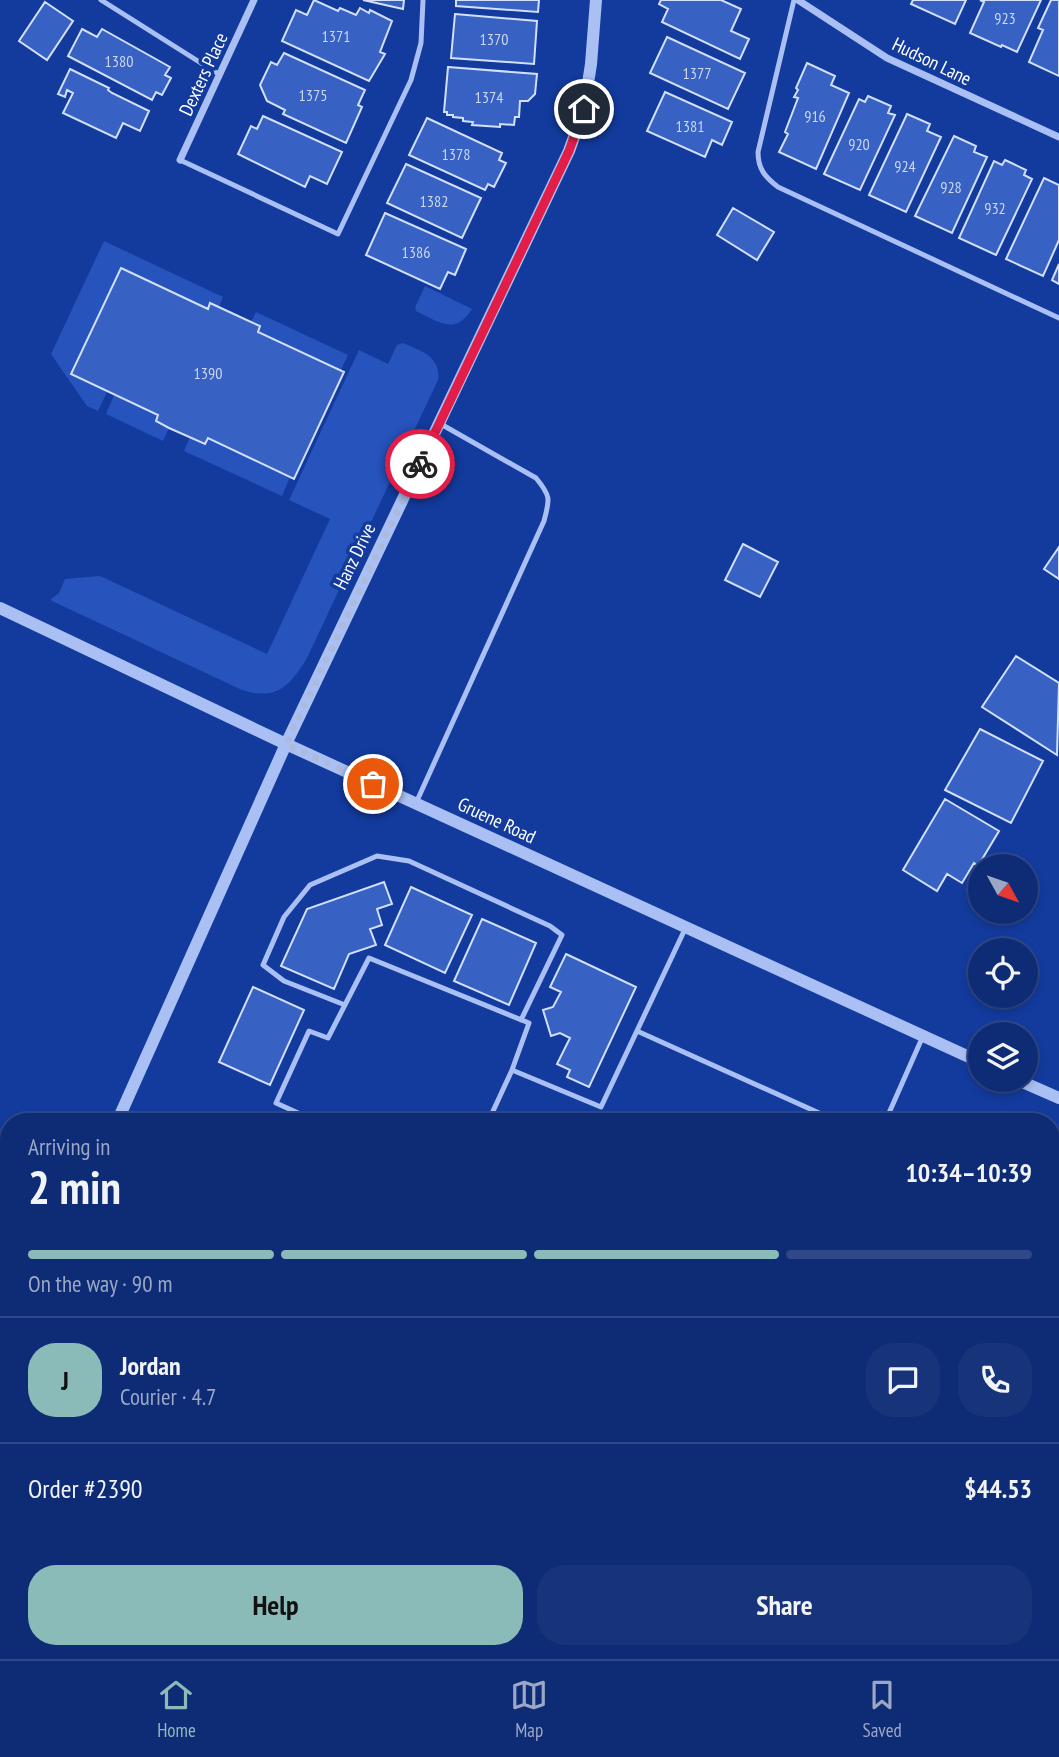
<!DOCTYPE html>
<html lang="en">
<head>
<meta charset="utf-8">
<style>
	:root { --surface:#0e2c76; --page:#17347b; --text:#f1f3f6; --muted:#9ba7c5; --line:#2e4888; --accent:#8bbbb9 }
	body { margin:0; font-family:"PT Sans Narrow",sans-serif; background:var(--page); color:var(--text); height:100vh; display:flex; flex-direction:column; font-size:26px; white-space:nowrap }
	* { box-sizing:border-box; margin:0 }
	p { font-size:23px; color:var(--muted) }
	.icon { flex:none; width:38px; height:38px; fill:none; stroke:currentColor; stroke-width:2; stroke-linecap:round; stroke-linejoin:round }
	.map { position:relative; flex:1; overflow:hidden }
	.details { position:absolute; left:0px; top:1113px; width:1060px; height:546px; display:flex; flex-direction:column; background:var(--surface); border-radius:28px 28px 0 0; box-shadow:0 4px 10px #0003,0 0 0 2px var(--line) }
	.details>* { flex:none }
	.needle { width:46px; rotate:130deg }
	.fabs { position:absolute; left:968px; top:854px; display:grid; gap:14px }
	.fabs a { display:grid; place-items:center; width:70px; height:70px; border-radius:50%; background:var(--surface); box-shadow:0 4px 10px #0003,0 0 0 2px var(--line); font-size:35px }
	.pin { position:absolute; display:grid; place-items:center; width:60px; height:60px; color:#fff; margin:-30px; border:4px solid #fff; border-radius:50%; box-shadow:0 2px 7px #0007 }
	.courier { position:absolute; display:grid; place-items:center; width:70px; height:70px; margin:-35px; border:5px solid #e11d48; border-radius:50%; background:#fff; color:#222; box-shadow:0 2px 9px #0007 }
	.headline em { font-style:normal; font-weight:800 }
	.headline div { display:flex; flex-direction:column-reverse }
	.headline { display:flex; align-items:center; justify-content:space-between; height:119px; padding:0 28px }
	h1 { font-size:46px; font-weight:800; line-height:52px }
	.bar { display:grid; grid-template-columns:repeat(4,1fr); gap:10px 7px; align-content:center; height:84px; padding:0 28px }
	.bar i { height:9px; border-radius:5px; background:var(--line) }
	.bar .current { background:var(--accent) }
	.bar p { grid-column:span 4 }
	.line { display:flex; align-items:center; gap:18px; padding:0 28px; border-top:2px solid var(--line) }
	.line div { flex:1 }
	.round { display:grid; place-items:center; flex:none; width:74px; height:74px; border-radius:28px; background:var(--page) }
	.button { display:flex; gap:14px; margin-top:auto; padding:14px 28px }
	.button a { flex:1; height:80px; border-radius:28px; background:var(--accent); color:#111; font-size:28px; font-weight:800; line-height:80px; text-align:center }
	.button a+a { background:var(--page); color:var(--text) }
	.menu { display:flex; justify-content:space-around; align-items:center; height:98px; border-top:2px solid var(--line); background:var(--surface); font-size:19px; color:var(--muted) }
	.menu a { display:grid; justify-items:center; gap:4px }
	.menu .current { color:var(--accent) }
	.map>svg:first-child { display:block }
</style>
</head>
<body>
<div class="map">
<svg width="1059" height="1659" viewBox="0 0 1059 1659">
	<rect width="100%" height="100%" fill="#133b9e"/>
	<path fill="#2653bc" d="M104,241L223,297L219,307L211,304L208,309L121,268L71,374L107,392L98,411L87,406L51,354Z
		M425,286L472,309C455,336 439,322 416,311L415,307Z
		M256,312L348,355L341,370L258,332L251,322Z
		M403,343C421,351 441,356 438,380L307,658C290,686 277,701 242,690L52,601L51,599L59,593L65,579L100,576L267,654L330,519L289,500L359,350L388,364L397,345Z
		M114,395L158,415L156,421L169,428L163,441L106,414Z
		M190,437L205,444L208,438L290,477L282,496L184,451Z"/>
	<path fill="#3761c3" stroke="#d2dffd" stroke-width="2" d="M314,0L338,11L340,8L356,15L360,8L369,13L370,10L392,21L380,52L385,54L369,81L282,41L296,10L307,15Z
		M363,0H404L403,9Z
		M456,0H539L538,12L456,6Z
		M661,0H721L741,9L731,31L749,39L740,59L662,22L668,9L659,4Z
		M913,0H966L955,24L911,4Z
		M980,0H1041L1017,52L1002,45L1001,47L970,33L984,2Z
		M1051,0H1059V76L1029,62L1043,30L1038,28Z
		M45,2L73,21L47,60L19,41Z
		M455,14L537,21L534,64L451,58Z
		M82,29L97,37L102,29L170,67L165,75L171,78L162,95L156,92L152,100L68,56Z
		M667,37L745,73L728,109L650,73Z
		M284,53L365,90L358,105L362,107L346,143L283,114L285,110L267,101L260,85L271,62L277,65Z
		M807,63L835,76L831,85L849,93L816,169L779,152L788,134L785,132L798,98L794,97L798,90L796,88Z
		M448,67L537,74L535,94L528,101H520L519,117H515L514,125L500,124V127L472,125L473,122L463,121V118L453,117V115H447V112H444Z
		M70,69L109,88L108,90L112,93L149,111L140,131L123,123L116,138L63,113L73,93L67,90L65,97L58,94Z
		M665,92L732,122L722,145L712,140L705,157L647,131Z
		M868,96L891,106L888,113L895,115L860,190L824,174L859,99L865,102Z
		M907,114L930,124L927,131L941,137L906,212L869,195Z
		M263,116L342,152L327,184L310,176L305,187L238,154L251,126L257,129Z
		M427,118L502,153L499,160L506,163L494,187L488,184L485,190L409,155Z
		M954,136L976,146L974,152L987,157L952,233L915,216Z
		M1005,160L1026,170L1024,175L1032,179L996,255L959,238L994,161L1002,165Z
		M406,164L481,198L462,238L387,203Z
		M1044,178L1059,185V240L1043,276L1006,259Z
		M733,208L774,232L757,260L717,235Z
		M385,213L466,249L455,275L448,272L440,289L366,255Z
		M1059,264V284L1052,280Z
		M121,268L208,309L210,303L251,322L260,326L258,332L344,372L294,479L208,438L205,444L169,428L156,421L158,415L71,374Z
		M743,544L778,562L760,597L725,580Z
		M1059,547V579L1044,569Z
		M1016,656L1059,683L1057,755L982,707Z
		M980,729L1043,761L1011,823L945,790Z
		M945,799L999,831L978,866L974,863L962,883L947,874L937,891L903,870Z
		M384,882L392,904L377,909L382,925L370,929L376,945L349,954L334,989L281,966L307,909Z
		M411,887L472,915L445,973L385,945Z
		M482,919L536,943L509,1005L454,981Z
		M566,954L636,987L589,1087L567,1077L570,1070L557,1064L570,1038L560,1033L551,1036L543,1010L553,1007L561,992L550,987Z
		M253,987L304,1010L270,1085L219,1062Z
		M1059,1284V1390L1052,1386V1298Z"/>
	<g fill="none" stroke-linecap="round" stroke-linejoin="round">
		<path stroke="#aac0f4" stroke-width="5" d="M101,0L220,75
			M794,0L758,152C758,169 765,177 778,187L1059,318
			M180,160L338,234L411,80L421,43L423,0
			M416,803L544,521C550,499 551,496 536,478L439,423
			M345,1005L284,981L263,965L284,917L310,885L377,856L409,861L550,926L562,935L521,1020
			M637,1031L839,1122
			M512,1070L601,1107L686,927
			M318,1122L276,1103L309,1031L328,1038L369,958L529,1023L512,1070L488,1122
			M885,1122L923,1036
			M1052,1203L1059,1206
			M0,1402L9,1405
			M1052,1460L1059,1463
			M1052,1587H1059
			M426,1650L447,1659
			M378,1659L382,1650
			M657,1659L661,1650"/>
		<path stroke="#aac0f4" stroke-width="7" d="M798,0L887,58L1059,137
			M180,160L254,0"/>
		<path stroke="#aac0f4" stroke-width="12" d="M0,608L286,744L980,1062
			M1018,1080L1059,1098
			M117,1122L286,744L569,151L584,109L591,64L596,0
			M0,1375L9,1357"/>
	</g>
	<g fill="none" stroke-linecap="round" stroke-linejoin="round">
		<path stroke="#acbadd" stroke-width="7" stroke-dasharray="0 12.6" d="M373,784L286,744L420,464"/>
		<path stroke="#e11d48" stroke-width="9" d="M420,464L569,151L584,109"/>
	</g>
	<g text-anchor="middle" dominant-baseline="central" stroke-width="7" stroke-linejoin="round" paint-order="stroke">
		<g font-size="16" fill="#cdd8f0">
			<text x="1005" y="18">923</text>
			<text x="336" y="36">1371</text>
			<text x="494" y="39">1370</text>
			<text x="119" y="61">1380</text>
			<text x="697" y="73">1377</text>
			<text x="313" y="95">1375</text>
			<text x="489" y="97">1374</text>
			<text x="815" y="116">916</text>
			<text x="690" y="126">1381</text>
			<text x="859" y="144">920</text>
			<text x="456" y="154">1378</text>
			<text x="905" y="166">924</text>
			<text x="951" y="187">928</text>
			<text x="434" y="201">1382</text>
			<text x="995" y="208">932</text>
			<text x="416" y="252">1386</text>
			<text x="208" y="373">1390</text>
		</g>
		<g font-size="19" fill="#fff" stroke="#133b9e">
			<text transform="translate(932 61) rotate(26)">Hudson Lane</text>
			<text transform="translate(203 74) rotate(-65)">Dexters Place</text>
			<text transform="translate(354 556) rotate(-64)">Hanz Drive</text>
			<text transform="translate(497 820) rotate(25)">Gruene Road</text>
		</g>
	</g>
</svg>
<div class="fabs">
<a><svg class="needle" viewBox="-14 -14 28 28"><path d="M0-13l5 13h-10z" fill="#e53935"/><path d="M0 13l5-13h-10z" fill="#9ba7c5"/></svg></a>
<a><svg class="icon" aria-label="locate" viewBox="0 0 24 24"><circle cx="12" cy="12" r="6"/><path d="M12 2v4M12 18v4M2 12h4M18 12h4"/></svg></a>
<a><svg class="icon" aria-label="layers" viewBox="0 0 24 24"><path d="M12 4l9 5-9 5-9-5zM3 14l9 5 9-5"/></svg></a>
</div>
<div class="pin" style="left:373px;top:784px;background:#ea580c"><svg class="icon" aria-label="bag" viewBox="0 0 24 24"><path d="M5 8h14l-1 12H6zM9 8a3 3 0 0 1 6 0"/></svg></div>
<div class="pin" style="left:584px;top:109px;background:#1f2937"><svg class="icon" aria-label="home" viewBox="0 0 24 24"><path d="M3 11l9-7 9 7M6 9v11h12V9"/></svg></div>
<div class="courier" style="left:420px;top:464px"><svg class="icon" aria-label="bike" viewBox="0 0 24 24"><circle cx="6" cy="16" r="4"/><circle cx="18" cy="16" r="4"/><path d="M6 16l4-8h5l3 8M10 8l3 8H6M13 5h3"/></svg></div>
<section class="details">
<div class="headline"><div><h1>2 min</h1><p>Arriving in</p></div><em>10:34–10:39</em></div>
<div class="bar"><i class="current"></i><i class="current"></i><i class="current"></i><i></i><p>On the way · 90 m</p></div>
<div class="line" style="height:126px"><b class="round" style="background:var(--accent);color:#111">J</b><div><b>Jordan</b><p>Courier · 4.7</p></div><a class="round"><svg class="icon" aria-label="chat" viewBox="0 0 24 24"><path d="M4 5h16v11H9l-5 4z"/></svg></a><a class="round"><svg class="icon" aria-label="phone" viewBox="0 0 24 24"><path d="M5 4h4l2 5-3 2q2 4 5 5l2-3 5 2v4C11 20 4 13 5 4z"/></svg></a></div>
<div class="line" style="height:91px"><div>Order #2390</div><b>$44.53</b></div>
<div class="button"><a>Help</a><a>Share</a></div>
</section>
</div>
<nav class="menu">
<a class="current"><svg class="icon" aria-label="home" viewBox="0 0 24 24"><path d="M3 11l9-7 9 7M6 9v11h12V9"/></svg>Home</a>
<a><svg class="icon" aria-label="map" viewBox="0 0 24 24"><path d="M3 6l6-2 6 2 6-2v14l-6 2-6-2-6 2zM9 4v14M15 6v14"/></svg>Map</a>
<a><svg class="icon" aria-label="saved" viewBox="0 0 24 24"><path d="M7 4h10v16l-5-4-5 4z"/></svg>Saved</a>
</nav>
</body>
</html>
